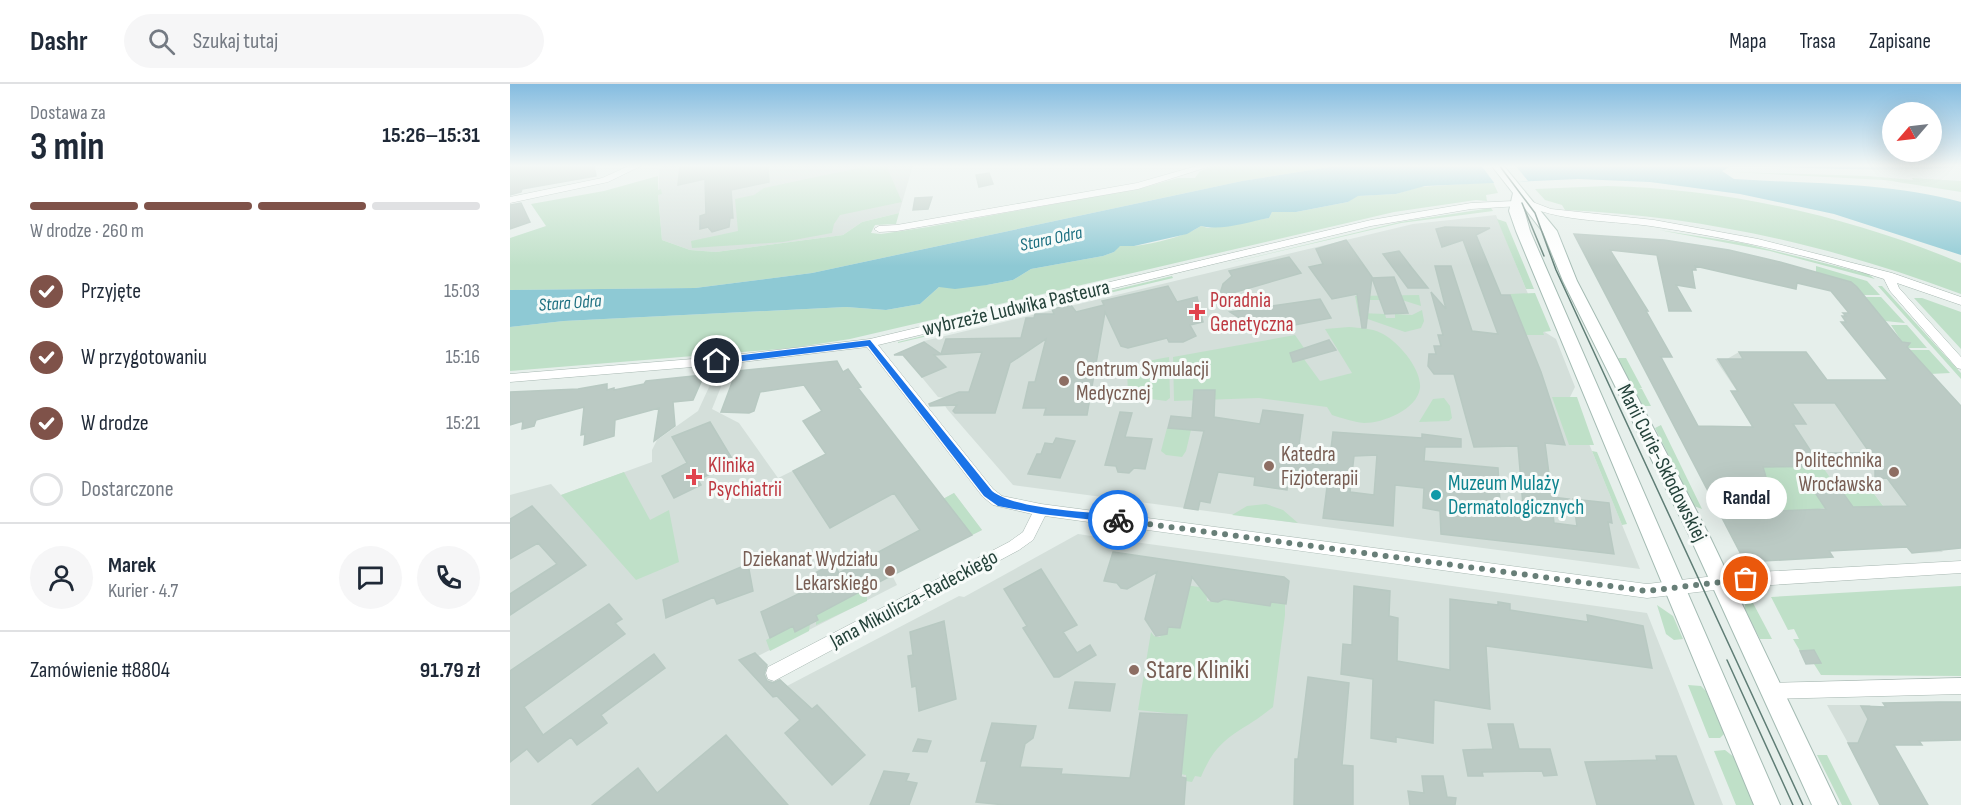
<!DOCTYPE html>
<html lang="pl">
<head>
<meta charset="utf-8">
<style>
	:root { --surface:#fff; --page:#f6f6f7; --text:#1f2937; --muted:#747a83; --line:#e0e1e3; --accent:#7f5249 }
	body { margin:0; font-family:"Sofia Sans Condensed",sans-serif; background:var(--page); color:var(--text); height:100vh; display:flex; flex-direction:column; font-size:22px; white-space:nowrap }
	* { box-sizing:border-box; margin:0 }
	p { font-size:20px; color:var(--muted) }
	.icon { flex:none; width:33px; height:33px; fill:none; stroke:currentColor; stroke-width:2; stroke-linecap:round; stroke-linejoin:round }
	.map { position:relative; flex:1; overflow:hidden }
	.side { display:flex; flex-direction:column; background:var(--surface); width:510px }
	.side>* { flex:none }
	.needle { width:39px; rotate:242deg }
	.buttons { position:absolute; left:1372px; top:18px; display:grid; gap:12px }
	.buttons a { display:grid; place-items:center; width:60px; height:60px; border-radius:50%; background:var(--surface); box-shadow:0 6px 24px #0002; font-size:30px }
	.pin { position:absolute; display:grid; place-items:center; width:51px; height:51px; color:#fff; margin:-26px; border:3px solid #fff; border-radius:50%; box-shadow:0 2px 6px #0007 }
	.courier { position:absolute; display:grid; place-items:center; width:60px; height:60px; margin:-30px; border:4px solid #1a73e8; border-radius:50%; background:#fff; color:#222; box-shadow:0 2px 8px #0007 }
	.bubble { position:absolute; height:42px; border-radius:21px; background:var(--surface); box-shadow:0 6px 24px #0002; font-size:20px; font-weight:700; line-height:42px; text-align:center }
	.headline em { font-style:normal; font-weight:700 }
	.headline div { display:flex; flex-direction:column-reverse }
	.headline { display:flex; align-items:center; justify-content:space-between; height:102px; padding:0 30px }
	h1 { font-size:39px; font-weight:700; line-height:45px }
	.bar { display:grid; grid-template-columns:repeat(4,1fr); gap:9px 6px; align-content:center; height:72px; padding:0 30px }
	.bar i { height:8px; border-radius:4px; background:var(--line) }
	.bar .active { background:var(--accent) }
	.bar p { grid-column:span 4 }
	.line { display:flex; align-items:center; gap:15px; padding:0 30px; border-top:2px solid var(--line) }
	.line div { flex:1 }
	.round { display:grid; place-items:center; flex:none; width:63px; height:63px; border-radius:32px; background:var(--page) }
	ol { padding:0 30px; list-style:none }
	li { display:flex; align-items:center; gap:18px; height:66px }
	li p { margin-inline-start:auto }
	li .icon { padding:6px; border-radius:50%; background:var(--accent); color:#fff; stroke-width:4 }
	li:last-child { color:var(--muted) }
	li i { width:33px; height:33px; border:3px solid var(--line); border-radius:50% }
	header { display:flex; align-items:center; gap:36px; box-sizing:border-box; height:84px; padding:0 30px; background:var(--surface); border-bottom:2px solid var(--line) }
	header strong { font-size:28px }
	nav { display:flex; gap:33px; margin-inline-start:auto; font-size:21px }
	.search { width:420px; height:54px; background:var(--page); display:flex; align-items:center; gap:15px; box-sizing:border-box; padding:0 21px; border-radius:33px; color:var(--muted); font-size:22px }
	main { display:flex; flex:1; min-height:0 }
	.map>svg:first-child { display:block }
</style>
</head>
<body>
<header>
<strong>Dashr</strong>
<div class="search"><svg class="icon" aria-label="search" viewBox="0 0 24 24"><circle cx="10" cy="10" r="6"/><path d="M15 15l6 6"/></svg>Szukaj tutaj</div>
<nav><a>Mapa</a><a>Trasa</a><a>Zapisane</a></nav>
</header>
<main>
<section class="side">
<div class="headline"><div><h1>3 min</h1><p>Dostawa za</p></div><em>15:26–15:31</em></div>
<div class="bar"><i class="active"></i><i class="active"></i><i class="active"></i><i></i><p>W drodze · 260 m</p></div>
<ol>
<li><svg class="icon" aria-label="check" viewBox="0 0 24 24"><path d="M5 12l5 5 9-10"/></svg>Przyjęte<p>15:03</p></li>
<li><svg class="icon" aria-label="check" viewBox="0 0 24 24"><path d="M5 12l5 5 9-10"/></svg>W przygotowaniu<p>15:16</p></li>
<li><svg class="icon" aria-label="check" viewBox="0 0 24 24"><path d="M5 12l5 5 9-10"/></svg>W drodze<p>15:21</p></li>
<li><i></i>Dostarczone</li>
</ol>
<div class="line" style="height:108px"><a class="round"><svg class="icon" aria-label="person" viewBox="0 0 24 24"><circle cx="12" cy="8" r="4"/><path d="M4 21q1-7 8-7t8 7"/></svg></a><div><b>Marek</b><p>Kurier · 4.7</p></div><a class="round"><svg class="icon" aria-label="chat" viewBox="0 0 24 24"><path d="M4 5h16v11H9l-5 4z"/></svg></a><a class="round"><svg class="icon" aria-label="phone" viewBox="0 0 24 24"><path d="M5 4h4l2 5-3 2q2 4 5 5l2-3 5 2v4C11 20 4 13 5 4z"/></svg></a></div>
<div class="line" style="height:78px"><div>Zamówienie #8804</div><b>91.79 zł</b></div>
</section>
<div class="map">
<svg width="1451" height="721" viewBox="0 0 1451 721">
	<rect width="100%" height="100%" fill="#e6efeb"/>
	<path fill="#d4dfda" d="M150,81H403L389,129L352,138L333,151L206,168L180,166L152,156L148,110Z
		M986,131L1033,247L1046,255L1065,303L1060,313L1130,485L503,401L437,325L434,320L435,314L428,313L391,268L414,257L903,140Z
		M1229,268H1296L1316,296L1445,315L1451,322V457L1431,466L1433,468L1409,469L1353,395H1321L1266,382L1221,307H1227L1205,275H1217Z
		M217,288L202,325L229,339L268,394L376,341L433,415L444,409L472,446L382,491L387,501L248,572L277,602L449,512L454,513L568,450L581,452L1137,529L1213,721H0V411L41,400L51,411L142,378V366L147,356L188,327L205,290Z
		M1317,621H1360L1383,659L1360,650H1351L1352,659H1338Z"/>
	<path fill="#bfe0c8" d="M363,81H376L392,118L330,131L324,140L322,149L273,158L182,164L181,157L228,147L225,115L244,111L254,104Z
		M707,81H832L732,97L302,189L185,204L0,206V154L36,142L21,120L94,107L148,92V106L151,105L152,110L148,111L152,156L180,166L206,168L333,151L352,138L389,129L386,140L365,141L361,149L371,150L418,143L632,104L668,94H685L690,87Z
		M1221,88L1358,92L1403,96L1402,94L1451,97V108L1375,96Z
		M983,98L988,109L976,111L977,117L966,116L884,128L340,255L282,264L0,287V243L54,237L336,223L376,226L410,220L429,203L477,201L503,196L521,185L593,172L604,168L609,162C615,161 619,162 624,162C643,160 676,152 691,142L698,144L759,134L762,128H786L838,118L846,112L886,110L909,103Z
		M1097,102C1218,105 1339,132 1451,179V210C1323,162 1192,132 1055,126L1052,121L1035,116L1025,105Z
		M981,124L983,127L891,139L711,181L890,138Z
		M987,135L996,138L1024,205H1016Z
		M1149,146L1233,159L1358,190L1365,195L1260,167Z
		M1306,182L1357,197L1370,211H1352L1341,198L1306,188Z
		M662,192L663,194L388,259V258Z
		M1368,202H1372L1451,289V295Z
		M1025,209L1041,247L1033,248L1034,251H1015L1000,210Z
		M909,211L911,222L892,216H848L850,229L875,230L876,234H885V230L902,231L912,226L914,237L911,244L895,248L849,232L845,212Z
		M1353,213H1371L1395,239L1375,237Z
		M1404,214H1412L1451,228V265Z
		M1381,241H1397L1417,264H1398V260L1392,258Z
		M839,243C849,244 861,244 871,249C887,256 912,285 910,304C907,326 873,339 854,339C843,338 832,334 822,331L817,323L749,314L664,317L663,273L785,251L794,264L788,267L810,297L842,289L815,245Z
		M1400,266H1419L1440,289L1420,290Z
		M659,273L660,314L656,317L627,313L618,308L617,288C629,277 644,276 659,273Z
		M1109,274H1116L1132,304H1129L1132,305L1141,322H1133L1106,276Z
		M1042,313H1067L1084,361H1059Z
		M934,314L940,322L942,334L939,337L909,338L923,315Z
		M1151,341L1192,425L1184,422L1145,344Z
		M657,344L681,346L676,367L672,373L656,371L651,367Z
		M1082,367L1087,368L1117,440L1112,441Z
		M1312,382L1321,395H1353L1374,423H1341L1328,402L1303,404L1318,424L1266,429L1253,383Z
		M114,388L140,436L159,426L169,478L126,496L51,411Z
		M444,409L472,446L462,451L433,415Z
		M756,420L773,426L788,439L722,431L737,422Z
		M675,501L696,504L697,517L704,518L708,513L775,520V531L763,623C731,650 709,649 691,693L685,692L682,698L676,697V691L670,690L676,631L628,626L641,548L644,552L650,553L655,543L666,544Z
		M1451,502V592L1311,591L1304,580L1311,579L1304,567H1290L1283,555H1289L1284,545L1278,546L1261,513Z
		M353,506L357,508V517L306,541V531Z
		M1235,515L1243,519L1262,555H1250L1235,526Z
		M1147,521L1163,532L1173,555L1164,556L1156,550Z
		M300,540L299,547L260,567L256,556L283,542L285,547Z
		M1178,601L1191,602L1196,607L1214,650L1210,654H1199Z
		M1215,666L1224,673L1244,721H1226L1204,667Z
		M1307,671H1317L1342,721H1332Z"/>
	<path fill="#8ec9d4" d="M832,81H1451V83C1374,89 1297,82 1220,83L1212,87L1224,95C1301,100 1376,98 1451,118V171L1324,130L1230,110L1140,98L1068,95L915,102L886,110L848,112L838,118L786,128H762L759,134C737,138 713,147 691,142L677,150L624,162H610L604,168L593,172L521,185L503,196L477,201L445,205L429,203L410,220L376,226L336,223L54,237L0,243V206L185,204L302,189L732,97Z"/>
	<path fill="#e6efeb" d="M971,81H1005L1018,97L985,100Z"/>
	<path fill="#bbcac4" stroke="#b8c9c2" stroke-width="1.5" fill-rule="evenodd" d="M0,81H84L86,92L12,105L11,108L0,111Z
		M170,81H258L259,98L221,106L223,134H220L219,143L202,148L198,143L190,145V132L196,130L195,95L168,101Z
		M479,89L483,100L469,103L466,91Z
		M422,113L418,125L403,126L405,114Z
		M11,119L20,138L0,145V121Z
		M935,143L980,144L966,151L991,211H1000L1031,288L1055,361L1035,359L1042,413L1058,415L1042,422L1044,439L1067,442L1063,415L1099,419L1102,439L1098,438L1104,470L931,450L930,427L913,424L914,404L885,401L883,442L813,434L817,403L778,398L777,406L744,401L745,393L708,388L700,419L690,417L688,426L674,424L694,347L658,344L661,332L682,334L684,306H705L704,333L750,340L753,326L793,331L788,369L820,373L823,348L912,354V350L951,355V363H915L914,377L988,384L990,419L1013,422L1008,362L964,363L944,290H924L918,282L919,270H926L924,262H931L928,251H933L921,208L936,225L925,182H941L962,247L988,250L953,156L932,163L926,145ZM867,371L864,411L840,408L844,372Z
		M1064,150L1154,156L1219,166L1270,178L1341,198L1347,203L1392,258L1400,259L1397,263L1451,322V464L1402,469L1397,463L1319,467L1323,473L1235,478ZM1100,166L1147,171L1159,227H1181L1166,201L1185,204L1182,186H1186L1185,182L1286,205L1287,199L1321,207L1339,229H1333L1336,232H1332L1336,238H1331L1378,296H1317L1296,268H1229L1233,275H1208L1228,307H1221L1243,343L1188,342L1151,273H1162L1136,227H1138ZM1282,319H1325L1360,369H1302L1283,340H1296ZM1365,382V395L1377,394L1398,422L1343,423L1328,402L1302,404L1316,425L1266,427L1253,383Z
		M836,156L862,193L856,244H852L847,210L822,215L799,183L813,180L806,165Z
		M889,167L902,184L918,204H898L873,170Z
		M779,173L791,189L709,213L713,200L722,192L719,187Z
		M884,193L898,229L875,230L862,194Z
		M658,202L667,218L687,213L693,238L680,241L686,252L673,258H659L657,254L618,264L611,262L595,228L577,331H534L536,324H513L519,298H525L536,255L500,279L485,329H445L443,327L447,321L420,322L419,320L449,308H459L472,268L424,271L436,283L412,293L393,271H384L414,258L431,270L436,255L511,254L516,234H524L525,230H544L542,225L561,221L566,228L594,221L592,217Z
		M810,215L821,234L753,247L750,240L736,238L720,228Z
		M819,256L826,266L783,278L780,269Z
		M327,277L333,288L338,285L351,303L348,304L462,451L365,500L367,503L354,509L353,506L306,531L308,536L285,548L283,542L260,554L251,528L305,502L301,491L324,479L329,489L410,446L384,409L320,444L283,387L316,370L293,337L312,327L294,301L250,308L244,327L239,329L211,328L223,296L220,293L227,287Z
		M194,291L183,316L163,318L165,342L144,357L149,324L105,336L104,352L74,361L75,350L71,351L74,323L26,336L24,342L12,345L13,337L0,341V308L68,305L97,300V306L104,304V306L134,300L136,297Z
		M610,328L622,329L615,353L642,355L635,385L624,384L619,389L608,388L606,382L595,381Z
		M200,338L224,378L188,396L191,401L164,414L152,392L177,379L162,353Z
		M546,354L565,357L550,394L518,390L527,370H531L535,359L543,360Z
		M22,422L76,481L0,531V510L47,480L28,459L0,475V435Z
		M603,468L774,493L779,497L776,520L761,518L760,522L714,515L708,518L701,517L682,493L670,544L658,543L657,550L646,552L635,535L647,488L617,505L611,504L607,499L594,497Z
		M238,480L243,507L207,520L204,513L156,534L153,516Z
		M531,485L567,541L553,548L567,569L580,561L586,571L549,593H544L513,544L517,542L494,505Z
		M844,502L880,507L879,532L888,534L887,577L940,586V515L988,521V518L1000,520V526L1078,538L1077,531L1133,542L1142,584L976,562L980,625L924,616L923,659L886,653V658L861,654L863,595L831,590L833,560L842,561Z
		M99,520L112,535L105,539L115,550L14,623L33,651L144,570L155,584L91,631L97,639L67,661L61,653L28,678L17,665L0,678V587Z
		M434,537L446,615L409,627L406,602L402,603L398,572L403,571L400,548Z
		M1304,566L1311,579L1296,580L1290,567Z
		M245,569L257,581L254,590L257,597L263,599L270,596L302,625L307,621L355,671L322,701L275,649L290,636L267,612L263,613L229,576Z
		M798,593L839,599L832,681L843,682V721H784L785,675H788Z
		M565,598L605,600L600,627L559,624Z
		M1429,618H1451V656L1409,657L1412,661H1384L1418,721H1370L1338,659H1348L1358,635L1351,622L1376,623L1373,619Z
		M630,629L677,631L671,693L676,694L674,721H495L466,718L477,677H471L482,639L526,642L523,654L515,660L510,683L552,685L551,690L620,694Z
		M978,640H1003L1009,665H1040L1047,691L1034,692L1032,687L972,688L973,692H958L953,666L983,665Z
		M216,651L278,721H82L128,684L147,709Z
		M408,655L421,657L417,668L403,667Z
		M1146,672H1166L1184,721H1087L1075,678L1147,676Z
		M374,687L399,690L396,697L407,699L399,721H360Z
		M912,692H933L937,713L946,714L945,721H900L898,707L914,709Z"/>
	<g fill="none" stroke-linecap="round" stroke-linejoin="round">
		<g stroke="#a8b8b2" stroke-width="1">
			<path id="street" d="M121,81H133L98,98L0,119V113L92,94Z
				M690,81H704L628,105L387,147L369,148L364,145L369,142L387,141L627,99Z
				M1006,117L1011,120L1009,122L961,125L861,142L368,261L483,405L492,412L531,420L1137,500L1230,489L1451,477V489L1230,503L1137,514L535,432L523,456L509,466L264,597L258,595L256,589L258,583L499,458L513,448L522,430L483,421L473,413L357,263L207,281L0,298V290L207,273L360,255L861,136L961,119Z
				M1020,117L1041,125L1144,136L1248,155L1382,189L1451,213V221L1387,199L1389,204L1451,273V285L1447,284L1380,207L1374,195C1300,171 1224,155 1147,143C1104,136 1056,139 1017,122L1015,120Z
				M1451,594V610L1261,615L1255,613L1252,607L1255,601L1261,599Z"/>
		</g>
		<g stroke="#a4bbb3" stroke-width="2">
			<path id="secondary" d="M981,81H993L1047,147L1067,197L1199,451L1328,721H1302L1179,451L1053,197L1033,148L1013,122L1020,147L1270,721H1244L1006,147L999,127L1003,109Z"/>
		</g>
		<use href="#street" fill="#fff" fill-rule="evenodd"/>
		<use href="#secondary" fill="#fff" fill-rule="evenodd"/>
		<path stroke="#5f7d75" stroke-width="1.5" d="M989,81L1025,129L1046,186L1293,721
			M1012,119L1034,172
			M1217,576L1283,721"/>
	</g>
	<linearGradient id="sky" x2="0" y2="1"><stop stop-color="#84bce0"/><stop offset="0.45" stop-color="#f4f8f6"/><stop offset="1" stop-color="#f4f8f6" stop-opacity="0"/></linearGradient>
	<rect width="1451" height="182" fill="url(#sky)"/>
	<path fill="#1a73e8" d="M360,256L482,407C504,425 577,428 608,431L611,433V439L531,430L488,422L474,412L358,262L207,280L202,277L207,274Z"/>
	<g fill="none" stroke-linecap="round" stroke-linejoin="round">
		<path stroke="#687f78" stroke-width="6" stroke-dasharray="0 10.8" d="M608,436L1137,507L1236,495"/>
	</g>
	<g fill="#e0444e" stroke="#f7fbf9" stroke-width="2">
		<path d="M684 219h6v6h6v6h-6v6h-6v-6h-6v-6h6z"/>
		<path d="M181 384h6v6h6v6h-6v6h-6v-6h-6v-6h6z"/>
	</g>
	<g fill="#8d6e63" stroke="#f7fbf9" stroke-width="2">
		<circle cx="554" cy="297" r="6"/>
		<circle cx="759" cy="382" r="6"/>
		<circle cx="1384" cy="388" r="6"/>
		<circle cx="380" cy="487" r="6"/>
		<circle cx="624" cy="586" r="6"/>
	</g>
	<circle fill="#0f9aa8" stroke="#f7fbf9" stroke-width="2" cx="926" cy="411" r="6"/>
	<g text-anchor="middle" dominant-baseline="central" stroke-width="6" stroke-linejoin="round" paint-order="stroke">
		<g font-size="18" font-style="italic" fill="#1c6f80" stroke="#f7fbf9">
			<text transform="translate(541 155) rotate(-12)">Stara Odra</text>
			<text transform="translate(60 219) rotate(-4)">Stara Odra</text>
		</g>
		<g font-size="21" fill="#be3a42" stroke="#f7fbf9" text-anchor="start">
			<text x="700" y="216">Poradnia<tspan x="700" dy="24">Genetyczna</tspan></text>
			<text x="198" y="381">Klinika<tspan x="198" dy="24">Psychiatrii</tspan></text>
		</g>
		<g font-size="21" fill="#24423a" stroke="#f7fbf9">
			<text transform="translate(506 224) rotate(-13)">wybrzeże Ludwika Pasteura</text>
			<text transform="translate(1152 379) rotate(63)">Marii Curie-Skłodowskiej</text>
			<text transform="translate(404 515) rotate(-28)">Jana Mikulicza-Radeckiego</text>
		</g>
		<g font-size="21" fill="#785e54" stroke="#f7fbf9" text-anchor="start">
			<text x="566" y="285">Centrum Symulacji<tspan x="566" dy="24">Medycznej</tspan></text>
			<text x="771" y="370">Katedra<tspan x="771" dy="24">Fizjoterapii</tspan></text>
			<text x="1372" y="376" text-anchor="end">Politechnika<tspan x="1372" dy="24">Wrocławska</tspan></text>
			<text x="368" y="475" text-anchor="end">Dziekanat Wydziału<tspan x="368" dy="24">Lekarskiego</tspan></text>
		</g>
		<g font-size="21" fill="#0d838f" stroke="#f7fbf9" text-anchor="start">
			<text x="938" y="399">Muzeum Mulaży<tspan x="938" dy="24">Dermatologicznych</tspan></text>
		</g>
		<g font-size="26" fill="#785e54" stroke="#f7fbf9" text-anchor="start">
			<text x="636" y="586">Stare Kliniki</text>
		</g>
	</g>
</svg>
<div class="buttons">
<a><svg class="needle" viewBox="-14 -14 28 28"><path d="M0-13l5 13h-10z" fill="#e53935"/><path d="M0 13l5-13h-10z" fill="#747a83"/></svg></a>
</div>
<div class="pin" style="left:1236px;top:495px;background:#ea580c"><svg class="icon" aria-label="bag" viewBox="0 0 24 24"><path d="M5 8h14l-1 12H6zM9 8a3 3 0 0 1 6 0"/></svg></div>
<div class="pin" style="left:207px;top:277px;background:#1f2937"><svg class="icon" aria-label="home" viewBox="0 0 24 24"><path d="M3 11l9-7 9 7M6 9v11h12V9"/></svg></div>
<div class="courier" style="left:608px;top:436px"><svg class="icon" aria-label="bike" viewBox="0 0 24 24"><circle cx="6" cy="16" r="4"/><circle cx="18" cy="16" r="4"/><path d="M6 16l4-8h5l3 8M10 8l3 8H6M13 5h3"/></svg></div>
<div class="bubble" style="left:1196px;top:393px;width:81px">Randal</div>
</div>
</main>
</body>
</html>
